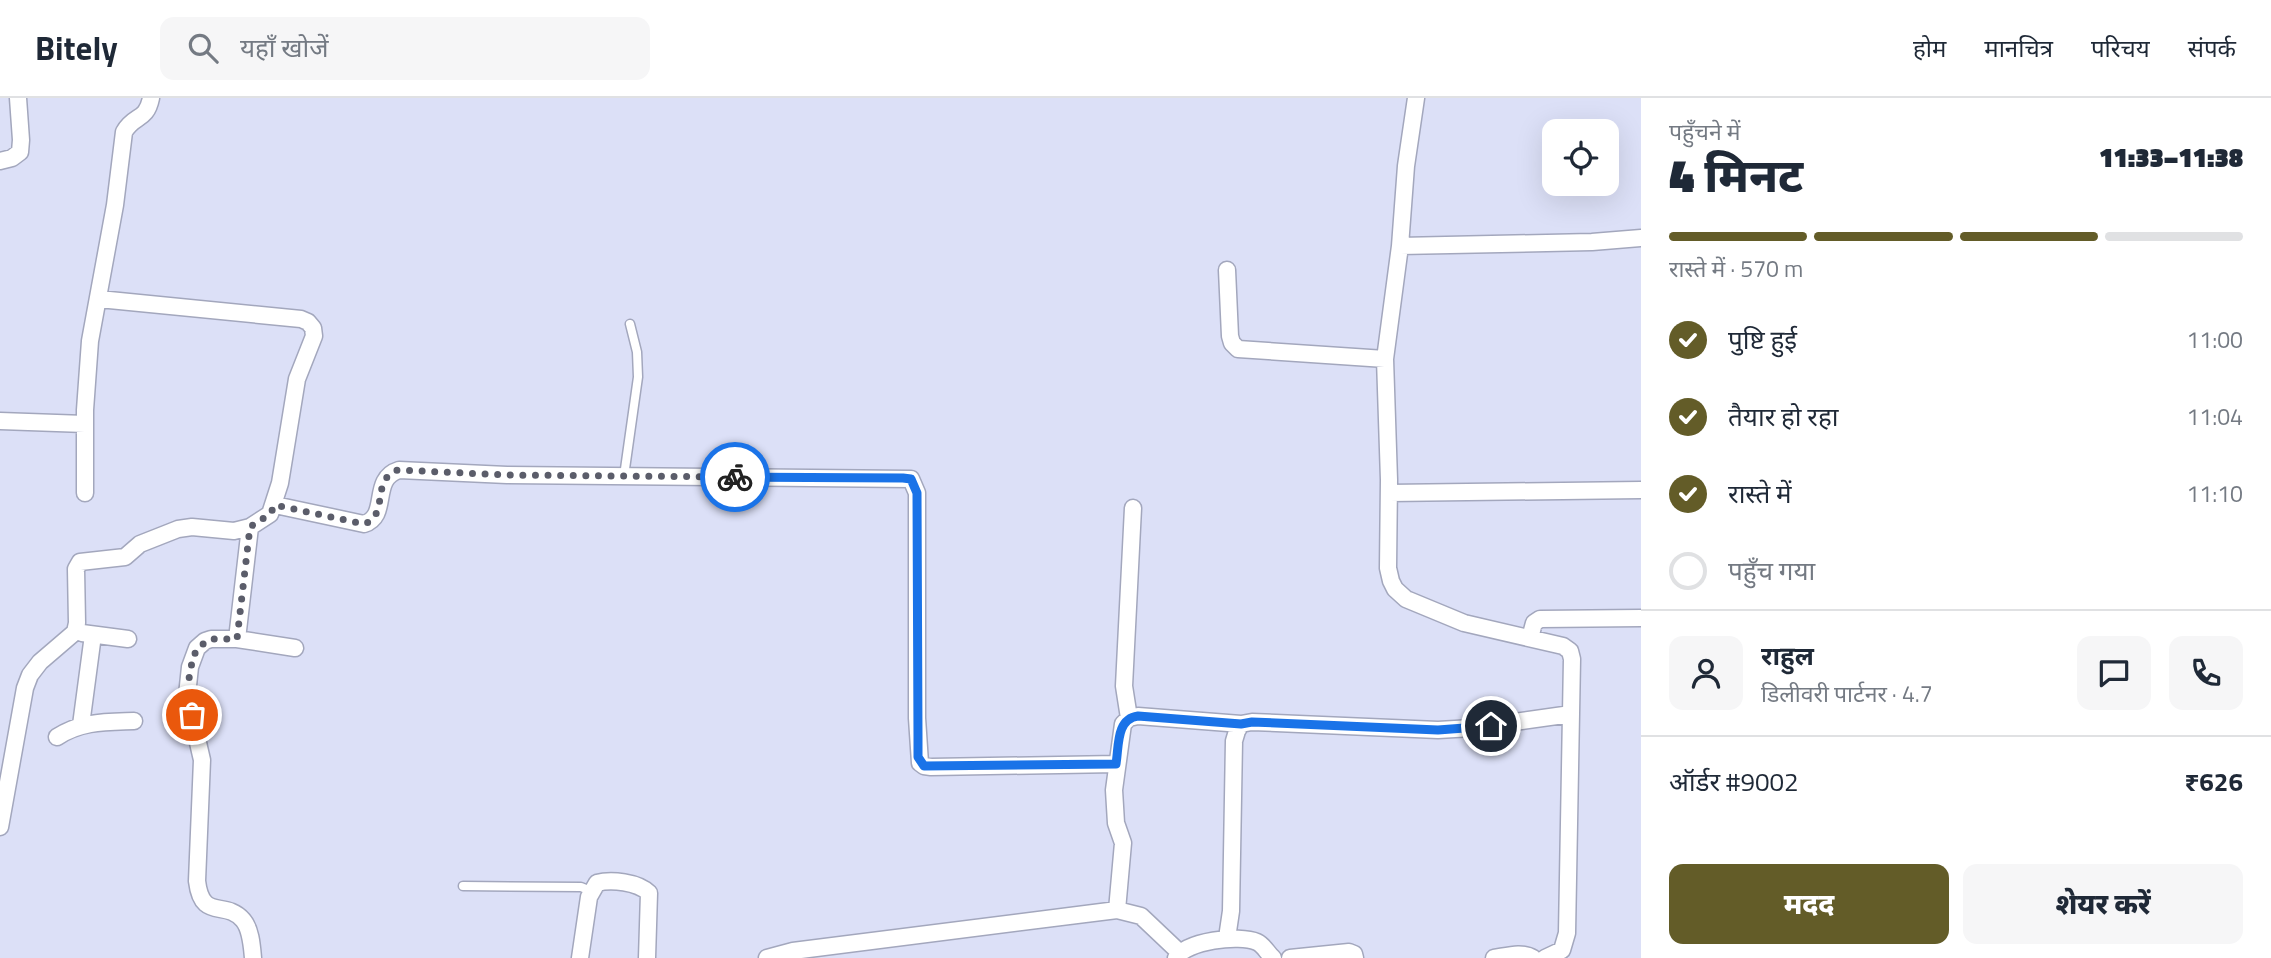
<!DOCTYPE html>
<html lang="hi">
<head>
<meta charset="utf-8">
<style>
	:root { --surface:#fff; --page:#f6f6f7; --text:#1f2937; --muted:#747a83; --line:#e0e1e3; --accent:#635c28 }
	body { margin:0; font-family:"Titillium Web","Noto Sans Devanagari",sans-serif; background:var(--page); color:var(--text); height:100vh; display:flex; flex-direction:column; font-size:26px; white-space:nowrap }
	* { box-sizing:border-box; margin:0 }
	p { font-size:23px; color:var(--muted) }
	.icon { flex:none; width:38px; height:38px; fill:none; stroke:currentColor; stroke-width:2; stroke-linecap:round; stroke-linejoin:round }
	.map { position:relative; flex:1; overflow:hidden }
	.details { display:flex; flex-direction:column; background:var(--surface); width:630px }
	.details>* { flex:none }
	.buttons { position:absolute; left:1542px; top:21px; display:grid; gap:14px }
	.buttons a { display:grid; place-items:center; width:77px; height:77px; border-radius:14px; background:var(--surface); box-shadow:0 7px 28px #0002; font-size:35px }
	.pin { position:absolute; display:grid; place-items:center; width:60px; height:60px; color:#fff; margin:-30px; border:4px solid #fff; border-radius:50%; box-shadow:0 2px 7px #0007 }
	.courier { position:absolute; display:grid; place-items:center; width:70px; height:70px; margin:-35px; border:5px solid #1a73e8; border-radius:50%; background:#fff; color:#222; box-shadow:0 2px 9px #0007 }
	.overview em { font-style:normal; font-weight:800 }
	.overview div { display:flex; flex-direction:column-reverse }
	.overview { display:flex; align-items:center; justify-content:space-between; height:119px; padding:0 28px }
	h1 { font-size:46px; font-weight:800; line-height:52px }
	.bar { display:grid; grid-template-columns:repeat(4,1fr); gap:10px 7px; align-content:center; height:84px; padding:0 28px }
	.bar i { height:9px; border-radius:5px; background:var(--line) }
	.bar .active { background:var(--accent) }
	.bar p { grid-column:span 4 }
	.line { display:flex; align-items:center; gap:18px; padding:0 28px; border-top:2px solid var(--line) }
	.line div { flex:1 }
	.round { display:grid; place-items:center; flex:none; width:74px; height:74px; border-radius:14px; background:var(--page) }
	ol { padding:0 28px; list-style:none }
	li { display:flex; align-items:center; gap:21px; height:77px }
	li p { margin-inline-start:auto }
	li .icon { padding:7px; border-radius:50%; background:var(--accent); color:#fff; stroke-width:4 }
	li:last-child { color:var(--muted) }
	li i { width:38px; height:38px; border:4px solid var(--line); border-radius:50% }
	.action { display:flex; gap:14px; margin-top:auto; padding:14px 28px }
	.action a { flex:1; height:80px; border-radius:14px; background:var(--accent); color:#fff; font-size:28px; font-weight:800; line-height:80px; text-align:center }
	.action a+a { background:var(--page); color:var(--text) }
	header { display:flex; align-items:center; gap:42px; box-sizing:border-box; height:98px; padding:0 35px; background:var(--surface); border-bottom:2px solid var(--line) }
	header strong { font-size:33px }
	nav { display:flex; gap:38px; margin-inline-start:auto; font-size:24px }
	.search { width:490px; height:63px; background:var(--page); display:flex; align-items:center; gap:18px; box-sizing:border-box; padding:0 24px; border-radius:14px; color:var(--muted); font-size:26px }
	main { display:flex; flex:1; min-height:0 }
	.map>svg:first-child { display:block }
</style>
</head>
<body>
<header>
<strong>Bitely</strong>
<div class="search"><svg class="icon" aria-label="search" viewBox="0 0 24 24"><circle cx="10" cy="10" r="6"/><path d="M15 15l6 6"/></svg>यहाँ खोजें</div>
<nav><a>होम</a><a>मानचित्र</a><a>परिचय</a><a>संपर्क</a></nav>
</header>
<main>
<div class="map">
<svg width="1641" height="860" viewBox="0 0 1641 860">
	<rect width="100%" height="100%" fill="#dce0f7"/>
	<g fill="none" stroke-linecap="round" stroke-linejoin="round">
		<g stroke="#a3a7bd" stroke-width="11">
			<path id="service" d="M624,378L638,279L637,254L630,226
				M463,788L581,789L591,793"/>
		</g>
		<g stroke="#a3a7bd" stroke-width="19">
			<path id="minor" d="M1416,0L1406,68L1400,148L1385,261L1389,382L1388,470L1391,483L1395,491L1406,501L1464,525L1563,548L1570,553L1572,561L1567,835L1562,852L1545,860
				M0,63L12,60L20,54L21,42L18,0
				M1400,148L1592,144L1641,140
				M1227,172L1230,238L1232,245L1238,251L1385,261
				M0,323L85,326
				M85,395V312L90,243L115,107L124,34C134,16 146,24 151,0
				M1389,395L1641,392
				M275,407L364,426C390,418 370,381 399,372L507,377L911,381L917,395V620L920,665L924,668L931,669L1117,666
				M82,535L128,541
				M1530,540L1534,525L1540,521L1641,520
				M237,541L250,429
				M1129,620L1124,588L1133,410
				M81,627L93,537
				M57,639C81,623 106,624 134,623
				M0,729L25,590L30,577L40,564L75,534L77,525L76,471L80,464L125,459L140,446L178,431L192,429L234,433L250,429L270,416L280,385L297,281L314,238L313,230L308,224L301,221L99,201
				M1117,812L1123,745L1116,725L1114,692L1123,626L1129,620L1138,618L1241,626
				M1227,840L1231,813L1234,643L1237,633L1241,626L1252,624L1438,632L1472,630L1571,616
				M253,860C252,849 251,831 243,822C225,801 202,824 197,783L202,662L187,597L190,569L197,550L205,543L211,541H237L295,550
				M580,860L589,799L597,785C611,781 638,784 649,795L647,860
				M767,860L793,853L1117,812L1141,818L1179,854
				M1176,860C1186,843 1239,836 1257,844C1264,847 1267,855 1273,860
				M1290,860L1349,854L1354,856L1355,860
				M1494,860C1507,858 1522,853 1533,860"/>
		</g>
		<use href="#service" stroke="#fff" stroke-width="8"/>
		<use href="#minor" stroke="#fff" stroke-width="16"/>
	</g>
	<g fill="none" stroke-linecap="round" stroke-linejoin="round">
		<path stroke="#5b5d6a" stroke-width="7" stroke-dasharray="0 12.6" d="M192,617C186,592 188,573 197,550L211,541H237L250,429L270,416L275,407L364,426C390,417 370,381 398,372L507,377L735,379"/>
		<path stroke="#1a73e8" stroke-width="9" d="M735,379L903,380L911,381L917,395L918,639V659L924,668L1116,666C1119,648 1116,621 1138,618L1241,626L1252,624L1438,632L1491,628"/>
	</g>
</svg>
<div class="buttons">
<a><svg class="icon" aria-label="locate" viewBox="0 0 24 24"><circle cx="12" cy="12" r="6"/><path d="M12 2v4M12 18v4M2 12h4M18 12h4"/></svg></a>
</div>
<div class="pin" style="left:192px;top:617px;background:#ea580c"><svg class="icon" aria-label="bag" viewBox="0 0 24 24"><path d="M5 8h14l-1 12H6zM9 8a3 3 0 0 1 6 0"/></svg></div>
<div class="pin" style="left:1491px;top:628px;background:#1f2937"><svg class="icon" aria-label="home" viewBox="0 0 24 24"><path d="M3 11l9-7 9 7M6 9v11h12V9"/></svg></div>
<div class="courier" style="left:735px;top:379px"><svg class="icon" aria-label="bike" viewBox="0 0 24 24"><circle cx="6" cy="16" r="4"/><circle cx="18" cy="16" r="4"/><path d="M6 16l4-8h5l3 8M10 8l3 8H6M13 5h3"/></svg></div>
</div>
<section class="details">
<div class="overview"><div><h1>4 मिनट</h1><p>पहुँचने में</p></div><em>11:33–11:38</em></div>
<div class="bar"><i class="active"></i><i class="active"></i><i class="active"></i><i></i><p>रास्ते में · 570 m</p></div>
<ol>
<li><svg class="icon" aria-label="check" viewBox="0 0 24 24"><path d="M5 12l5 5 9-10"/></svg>पुष्टि हुई<p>11:00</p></li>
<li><svg class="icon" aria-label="check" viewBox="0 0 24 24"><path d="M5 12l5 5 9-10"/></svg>तैयार हो रहा<p>11:04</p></li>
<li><svg class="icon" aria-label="check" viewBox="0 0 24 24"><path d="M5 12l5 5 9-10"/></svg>रास्ते में<p>11:10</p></li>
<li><i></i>पहुँच गया</li>
</ol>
<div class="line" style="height:126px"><a class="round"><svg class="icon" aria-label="person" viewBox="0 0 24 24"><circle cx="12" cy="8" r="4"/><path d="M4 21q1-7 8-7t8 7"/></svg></a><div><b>राहुल</b><p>डिलीवरी पार्टनर · 4.7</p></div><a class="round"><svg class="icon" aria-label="chat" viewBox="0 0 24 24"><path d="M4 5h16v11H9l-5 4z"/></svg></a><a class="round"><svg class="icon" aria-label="phone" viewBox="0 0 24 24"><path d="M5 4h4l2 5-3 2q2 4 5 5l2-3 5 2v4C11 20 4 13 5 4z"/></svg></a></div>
<div class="line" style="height:91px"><div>ऑर्डर #9002</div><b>₹626</b></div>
<div class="action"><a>मदद</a><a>शेयर करें</a></div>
</section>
</main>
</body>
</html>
